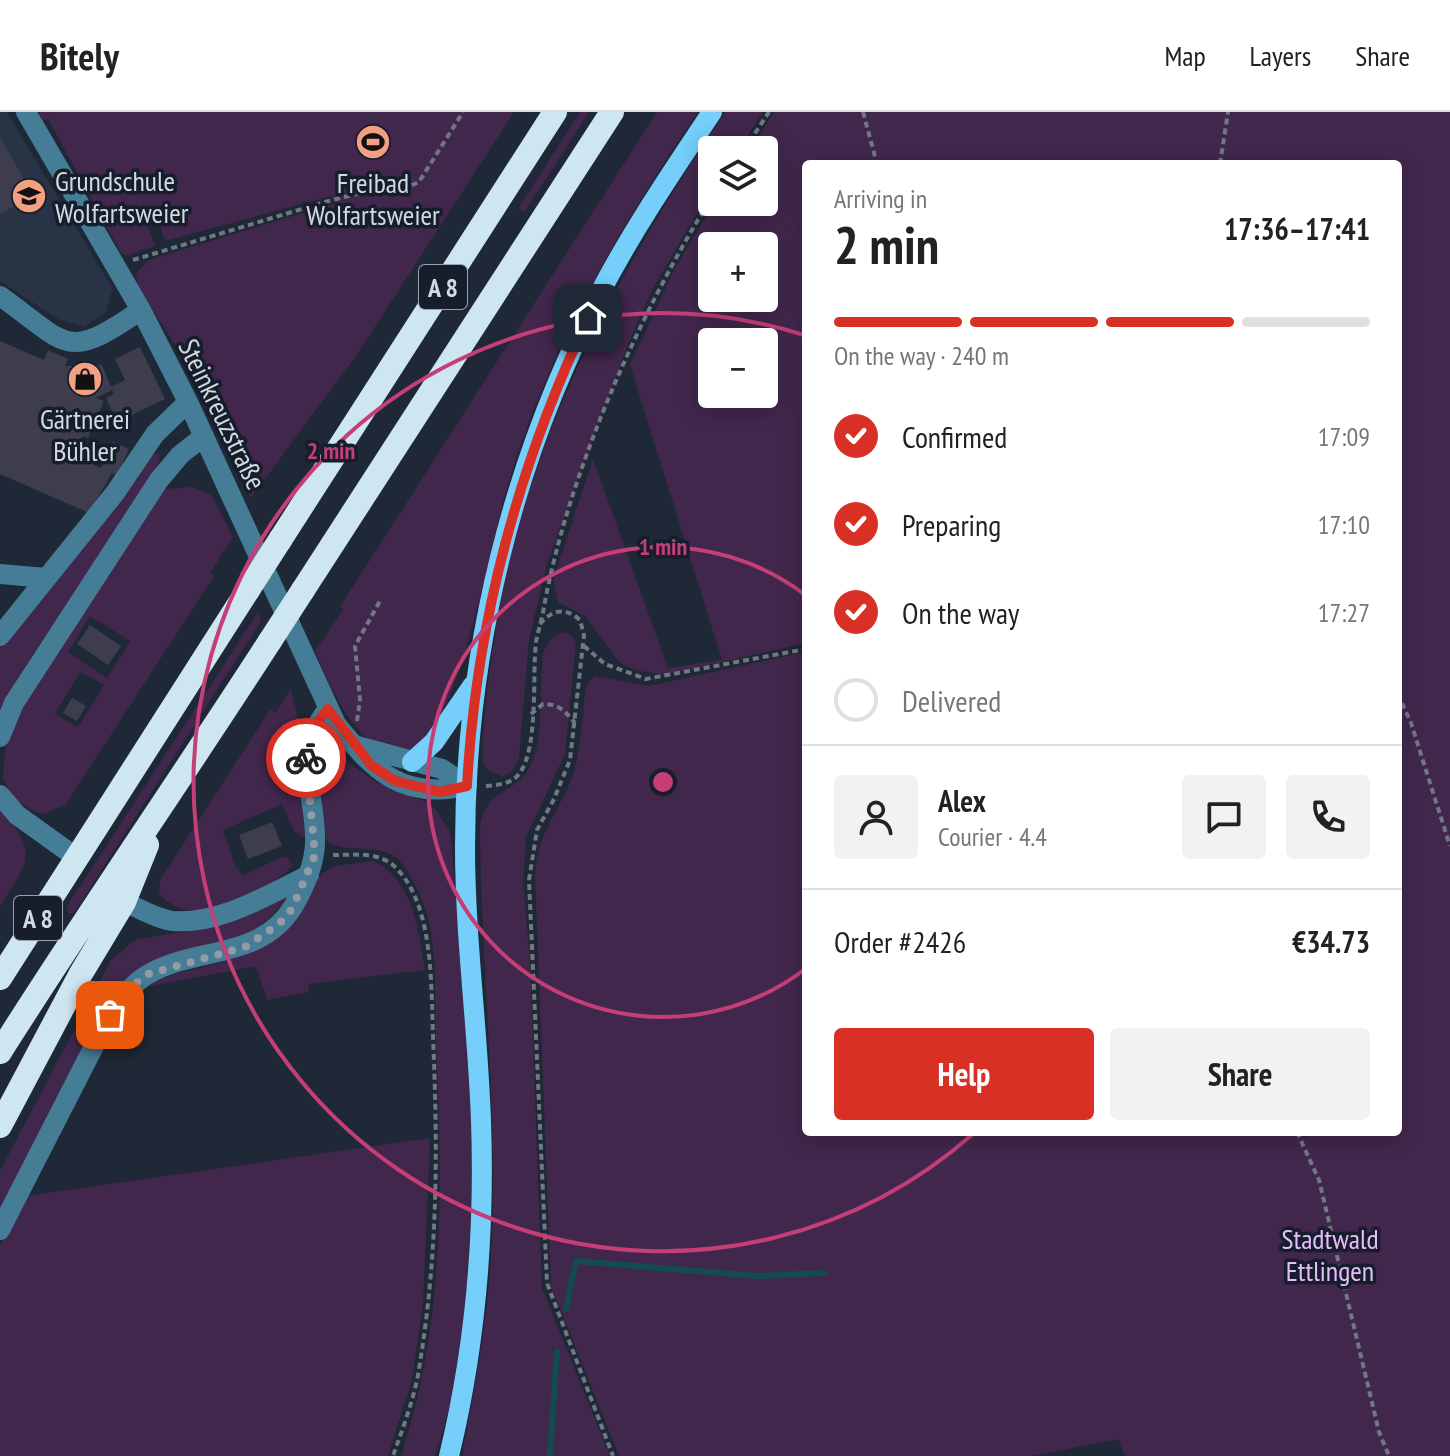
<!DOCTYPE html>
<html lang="en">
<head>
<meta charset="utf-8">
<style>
	:root { --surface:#fff; --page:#f2f2f2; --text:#222; --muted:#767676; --line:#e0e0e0; --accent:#d93025 }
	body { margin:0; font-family:"PT Sans Narrow",sans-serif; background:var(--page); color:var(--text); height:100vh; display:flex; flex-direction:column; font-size:30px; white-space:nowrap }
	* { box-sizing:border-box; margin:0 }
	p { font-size:26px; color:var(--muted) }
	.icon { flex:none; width:44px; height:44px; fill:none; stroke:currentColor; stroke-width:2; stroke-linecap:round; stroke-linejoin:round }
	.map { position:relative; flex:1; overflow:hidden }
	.side { position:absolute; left:802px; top:48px; width:600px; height:976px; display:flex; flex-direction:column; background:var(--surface); border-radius:8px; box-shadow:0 4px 20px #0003 }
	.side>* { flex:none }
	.buttons { position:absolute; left:698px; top:24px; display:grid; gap:16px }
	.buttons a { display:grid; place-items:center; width:80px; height:80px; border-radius:8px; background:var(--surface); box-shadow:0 4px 20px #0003; font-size:40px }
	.pin { position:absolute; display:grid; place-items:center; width:68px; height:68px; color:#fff; margin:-34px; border-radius:16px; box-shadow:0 4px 12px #0006 }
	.courier { position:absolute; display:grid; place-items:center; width:80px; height:80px; margin:-40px; border:6px solid #d93025; border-radius:50%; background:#fff; color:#222; box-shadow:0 2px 10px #0007 }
	.overview em { font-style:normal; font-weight:700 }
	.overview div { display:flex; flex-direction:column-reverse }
	.overview { display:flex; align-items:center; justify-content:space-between; height:136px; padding:0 32px }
	h1 { font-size:52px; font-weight:700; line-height:60px }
	.bar { display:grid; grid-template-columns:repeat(4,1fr); gap:12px 8px; align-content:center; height:96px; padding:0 32px }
	.bar i { height:10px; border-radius:6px; background:var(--line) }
	.bar .current { background:var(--accent) }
	.bar p { grid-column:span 4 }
	.line { display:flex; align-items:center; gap:20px; padding:0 32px; border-top:2px solid var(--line) }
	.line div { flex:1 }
	.round { display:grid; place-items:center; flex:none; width:84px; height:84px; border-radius:8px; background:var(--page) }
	ol { padding:0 32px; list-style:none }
	li { display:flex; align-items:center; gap:24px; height:88px }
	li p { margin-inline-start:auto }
	li .icon { padding:8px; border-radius:50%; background:var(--accent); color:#fff; stroke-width:4 }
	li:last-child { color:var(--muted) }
	li i { width:44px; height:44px; border:4px solid var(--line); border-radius:50% }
	.primary-button { display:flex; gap:16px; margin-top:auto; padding:16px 32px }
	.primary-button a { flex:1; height:92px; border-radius:8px; background:var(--accent); color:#fff; font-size:32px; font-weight:700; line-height:92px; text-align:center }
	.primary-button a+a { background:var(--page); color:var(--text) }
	header { display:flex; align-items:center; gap:48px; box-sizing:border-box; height:112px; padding:0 40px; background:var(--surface); border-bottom:2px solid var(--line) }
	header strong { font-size:38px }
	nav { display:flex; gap:44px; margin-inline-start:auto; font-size:28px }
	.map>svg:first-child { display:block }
</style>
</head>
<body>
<header>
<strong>Bitely</strong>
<nav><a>Map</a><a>Layers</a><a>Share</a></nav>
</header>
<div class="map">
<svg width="1450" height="1344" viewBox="0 0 1450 1344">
	<rect width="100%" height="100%" fill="#1f2836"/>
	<path fill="#283446" d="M0,0H7L112,176L107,199L84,215L58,207L0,169Z"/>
	<path fill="#41274c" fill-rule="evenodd" d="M39,0H514L360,238L251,386L200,273L138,174L136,162L148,148L336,91L331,84L165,129L158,107L147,112L155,134L128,143L121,141L48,7L43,9Z
		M580,0H589L525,99L518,97Z
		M657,0H698C610,129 532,266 496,418C487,458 452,616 420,633C366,662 330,576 315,539L343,498L341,493Z
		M725,0H763L738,38H712V76L653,176L628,232L547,452L529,528L519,646L512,659L502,665L487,657L483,651C482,610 488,569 494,530C522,333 616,162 725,0Z
		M774,0H1450V1344H1125L1118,1327L1032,1344H619L551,1174L535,763C536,724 559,700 572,665C582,635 582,604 586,573L595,564L649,574L806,540V1020H1398V52H806V531L664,563C649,560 630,559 618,549L585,504L558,490L553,468L593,347L668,556L722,548L630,253L675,156L715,90H764V38H750ZM712,134H764V186H712ZM712,230H764V282H712Z
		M153,341L161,342L156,357L30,547L0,601V534Z
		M193,375L211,383L233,425L210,461L214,464L66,692L46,701H38L14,687L3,666L5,638L23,592L165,377ZM90,504L130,529L107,566L68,540ZM80,560L104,573L78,615L55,602Z
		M258,500L261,508L256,517L74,801L69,802L66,796Z
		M562,520L569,521L576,530L565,642L526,725L523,771L530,848L542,1176L610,1344H462C476,1270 490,1197 492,1122C497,986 481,851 480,715C486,674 518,684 532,650C545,620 538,571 544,537L549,529Z
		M291,577L300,616L296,644L306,716L304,726L294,719L282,692L223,718L235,753L242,763L286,744L293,753C279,772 216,802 192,799C180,798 166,790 159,782L160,768L270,598L276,600Z
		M328,641L342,646L376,670L431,692L450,718C467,923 502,1145 435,1344H401C446,1208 442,1071 436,930C434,869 442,807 404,754C383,724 346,748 323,725L316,651Z
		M0,697C39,742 30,747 0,794Z
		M373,749C414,767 418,819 425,858L309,872L308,880L267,888L256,854L144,875C179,855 220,857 255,837L323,761L335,754Z
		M290,782C252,835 209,836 150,853L0,1101V1059L111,848L135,828L196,817Z
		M430,1026L423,1191L412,1268L388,1344H0V1133L25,1084Z"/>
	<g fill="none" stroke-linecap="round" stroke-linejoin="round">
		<path stroke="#134c50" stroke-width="6" d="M566,1197L576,1149L757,1164L824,1161
			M550,1344L557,1240"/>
	</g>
	<path fill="#3e3d4e" d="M0,25L33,83L0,102Z
		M0,229L44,248L48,238L68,247L65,254L102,253L111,275L125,268L115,247L140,235L165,287L117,310L106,286L114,282L112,278L96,286L104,289L88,326L83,324L74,344L101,356L113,330L129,337L117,363L112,361L89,401L0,362Z
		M90,513L121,534L108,553L77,532Z
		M72,586L86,594L77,609L63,601Z
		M272,710L282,734L248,747L239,723Z"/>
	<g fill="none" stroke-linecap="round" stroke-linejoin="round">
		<path stroke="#707884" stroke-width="4" stroke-dasharray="6 4" stroke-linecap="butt" d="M863,0L877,52
			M744,38L769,0
			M1220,52L1228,0
			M133,148L325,90L368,79H399L419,70L463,0
			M540,512C553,497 565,495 580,508L584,523L570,648L554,687L537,718L529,768L547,1171L613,1344
			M584,534L605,552L646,567L806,537
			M1398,582L1411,611L1450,734
			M531,602L543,592C559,592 565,599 575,611
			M357,609L360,588L355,534L381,487
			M486,674C498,673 511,672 519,662C539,636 532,564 536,530C538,519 542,507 544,495C568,362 640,199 712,85
			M333,743C354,743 380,739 396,756C434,793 431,875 433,924C438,1043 438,1145 418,1263C413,1290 402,1318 393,1344
			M1297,1020L1319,1068L1379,1320L1389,1344"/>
		<path stroke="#467d96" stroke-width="20" d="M26,0L141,198L188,290L336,612C375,660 402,688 467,674
			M0,184C70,234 65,250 141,198
			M0,462L46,466
			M0,524L115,381L155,322L188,290
			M0,625L14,591L159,368L180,343L204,324
			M357,634L442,657L467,674
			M0,683L17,703L77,746
			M124,790C139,796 156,807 172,809C220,813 267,783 309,763
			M0,1118L110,903C121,888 130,873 147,863C195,834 259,849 293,795C304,776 314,754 315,732C317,679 289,645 328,597"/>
		<path stroke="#75cffa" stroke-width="20" d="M412,650L434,630L473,573
			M449,1344C476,1233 485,1123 481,1009C478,918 465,827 465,735C465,540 512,345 604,173C636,113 674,57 712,0"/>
		<path stroke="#cee6f2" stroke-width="24" d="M280,428L555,0
			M303,478L612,0
			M0,866L248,478
			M0,940C88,801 181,667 270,529
			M0,1014L80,863L124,790L147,733"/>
		<path stroke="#cee6f2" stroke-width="24" d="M248,478L280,428
			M270,529L303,478"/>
	</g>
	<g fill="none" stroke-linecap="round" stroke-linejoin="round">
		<path stroke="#949ba6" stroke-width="8" stroke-dasharray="0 14.4" d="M110,903L126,879L148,862L245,835L279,812L292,797L315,743L306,646"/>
		<path stroke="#d93025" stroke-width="10" d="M306,646L314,614L328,597L371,653L395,669L440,680L467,674C476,510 518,354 588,206"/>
	</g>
	<g fill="none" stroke="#c53f76" stroke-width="4">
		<path d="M804 858A235 235 0 1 1 804 482"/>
		<path d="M974 1021A469 469 0 1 1 804 223"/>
	</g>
	<defs>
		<g id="stadium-disc" transform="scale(1.8)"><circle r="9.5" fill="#f3a082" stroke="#161e2c"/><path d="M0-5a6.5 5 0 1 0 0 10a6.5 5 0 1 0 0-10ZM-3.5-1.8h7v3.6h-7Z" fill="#111"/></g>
		<g id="school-disc" transform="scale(1.8)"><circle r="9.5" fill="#f3a082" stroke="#161e2c"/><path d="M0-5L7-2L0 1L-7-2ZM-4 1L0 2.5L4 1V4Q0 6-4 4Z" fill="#111"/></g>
		<g id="shop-disc" transform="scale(1.8)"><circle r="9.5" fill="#f3a082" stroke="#161e2c"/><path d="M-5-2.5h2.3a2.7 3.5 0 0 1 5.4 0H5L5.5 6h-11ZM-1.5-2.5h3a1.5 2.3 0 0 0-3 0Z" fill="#111"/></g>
	</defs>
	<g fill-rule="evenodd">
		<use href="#stadium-disc" x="373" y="30"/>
		<use href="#school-disc" x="29" y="84"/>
		<use href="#shop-disc" x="85" y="267"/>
	</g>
	<g text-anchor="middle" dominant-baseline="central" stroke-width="7" stroke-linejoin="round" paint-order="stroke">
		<g fill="#161e2c" stroke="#9aa1ab" stroke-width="2">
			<rect x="419" y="153" width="48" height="44" rx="6"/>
			<rect x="14" y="784" width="48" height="44" rx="6"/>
		</g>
		<g font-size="26" font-weight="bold" fill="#d3d9e2">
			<text x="443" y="175">A 8</text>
			<text x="38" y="806">A 8</text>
		</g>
		<g font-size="28" fill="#d3d9e2" stroke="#161e2c">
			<text x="55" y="68" text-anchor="start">Grundschule<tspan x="55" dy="32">Wolfartsweier</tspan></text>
			<text x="373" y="70">Freibad<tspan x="373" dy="32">Wolfartsweier</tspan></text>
			<text x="85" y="306">Gärtnerei<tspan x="85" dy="32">Bühler</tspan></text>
		</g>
		<g font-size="28" fill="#d3d9e2" stroke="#161e2c">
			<text transform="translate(223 302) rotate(64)">Steinkreuzstraße</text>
		</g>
		<g font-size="28" fill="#e9bcfd" stroke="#161e2c">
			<text x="1330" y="1126">Stadtwald<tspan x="1330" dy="32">Ettlingen</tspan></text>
		</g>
	</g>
	<circle cx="663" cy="670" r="12" fill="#c53f76" stroke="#161e2c" stroke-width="4"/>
	<g font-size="24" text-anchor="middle" font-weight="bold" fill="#c53f76" stroke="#161e2c" stroke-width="7" stroke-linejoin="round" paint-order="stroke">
		<text x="331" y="347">2 min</text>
		<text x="663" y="443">1 min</text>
	</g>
</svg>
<div class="buttons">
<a><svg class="icon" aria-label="layers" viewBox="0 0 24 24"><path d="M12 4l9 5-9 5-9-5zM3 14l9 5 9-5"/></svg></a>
<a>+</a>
<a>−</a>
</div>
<div class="pin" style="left:110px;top:903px;background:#ea580c"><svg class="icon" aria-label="bag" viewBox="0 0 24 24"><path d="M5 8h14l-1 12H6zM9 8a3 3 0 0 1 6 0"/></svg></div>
<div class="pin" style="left:588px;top:206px;background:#1f2937"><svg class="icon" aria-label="home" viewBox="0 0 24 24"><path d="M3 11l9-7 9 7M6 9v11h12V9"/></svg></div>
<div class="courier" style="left:306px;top:646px"><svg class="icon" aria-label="bike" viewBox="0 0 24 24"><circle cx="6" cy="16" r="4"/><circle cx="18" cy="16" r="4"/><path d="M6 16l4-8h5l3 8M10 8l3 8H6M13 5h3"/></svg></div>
<section class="side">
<div class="overview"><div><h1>2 min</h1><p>Arriving in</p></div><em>17:36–17:41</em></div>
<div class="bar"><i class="current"></i><i class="current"></i><i class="current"></i><i></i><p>On the way · 240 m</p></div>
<ol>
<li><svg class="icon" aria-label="check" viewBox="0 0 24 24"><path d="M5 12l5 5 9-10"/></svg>Confirmed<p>17:09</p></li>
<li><svg class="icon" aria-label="check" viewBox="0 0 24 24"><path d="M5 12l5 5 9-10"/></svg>Preparing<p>17:10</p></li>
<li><svg class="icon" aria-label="check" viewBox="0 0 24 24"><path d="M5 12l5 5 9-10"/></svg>On the way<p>17:27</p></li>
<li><i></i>Delivered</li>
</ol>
<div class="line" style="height:144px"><a class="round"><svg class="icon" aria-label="person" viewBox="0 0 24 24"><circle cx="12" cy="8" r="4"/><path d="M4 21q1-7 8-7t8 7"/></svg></a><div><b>Alex</b><p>Courier · 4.4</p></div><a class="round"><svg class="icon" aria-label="chat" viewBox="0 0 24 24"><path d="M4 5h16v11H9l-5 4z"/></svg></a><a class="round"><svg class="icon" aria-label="phone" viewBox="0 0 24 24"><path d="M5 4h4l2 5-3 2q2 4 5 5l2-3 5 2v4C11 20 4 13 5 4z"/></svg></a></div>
<div class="line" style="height:104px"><div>Order #2426</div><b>€34.73</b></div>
<div class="primary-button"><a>Help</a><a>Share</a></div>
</section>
</div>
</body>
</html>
